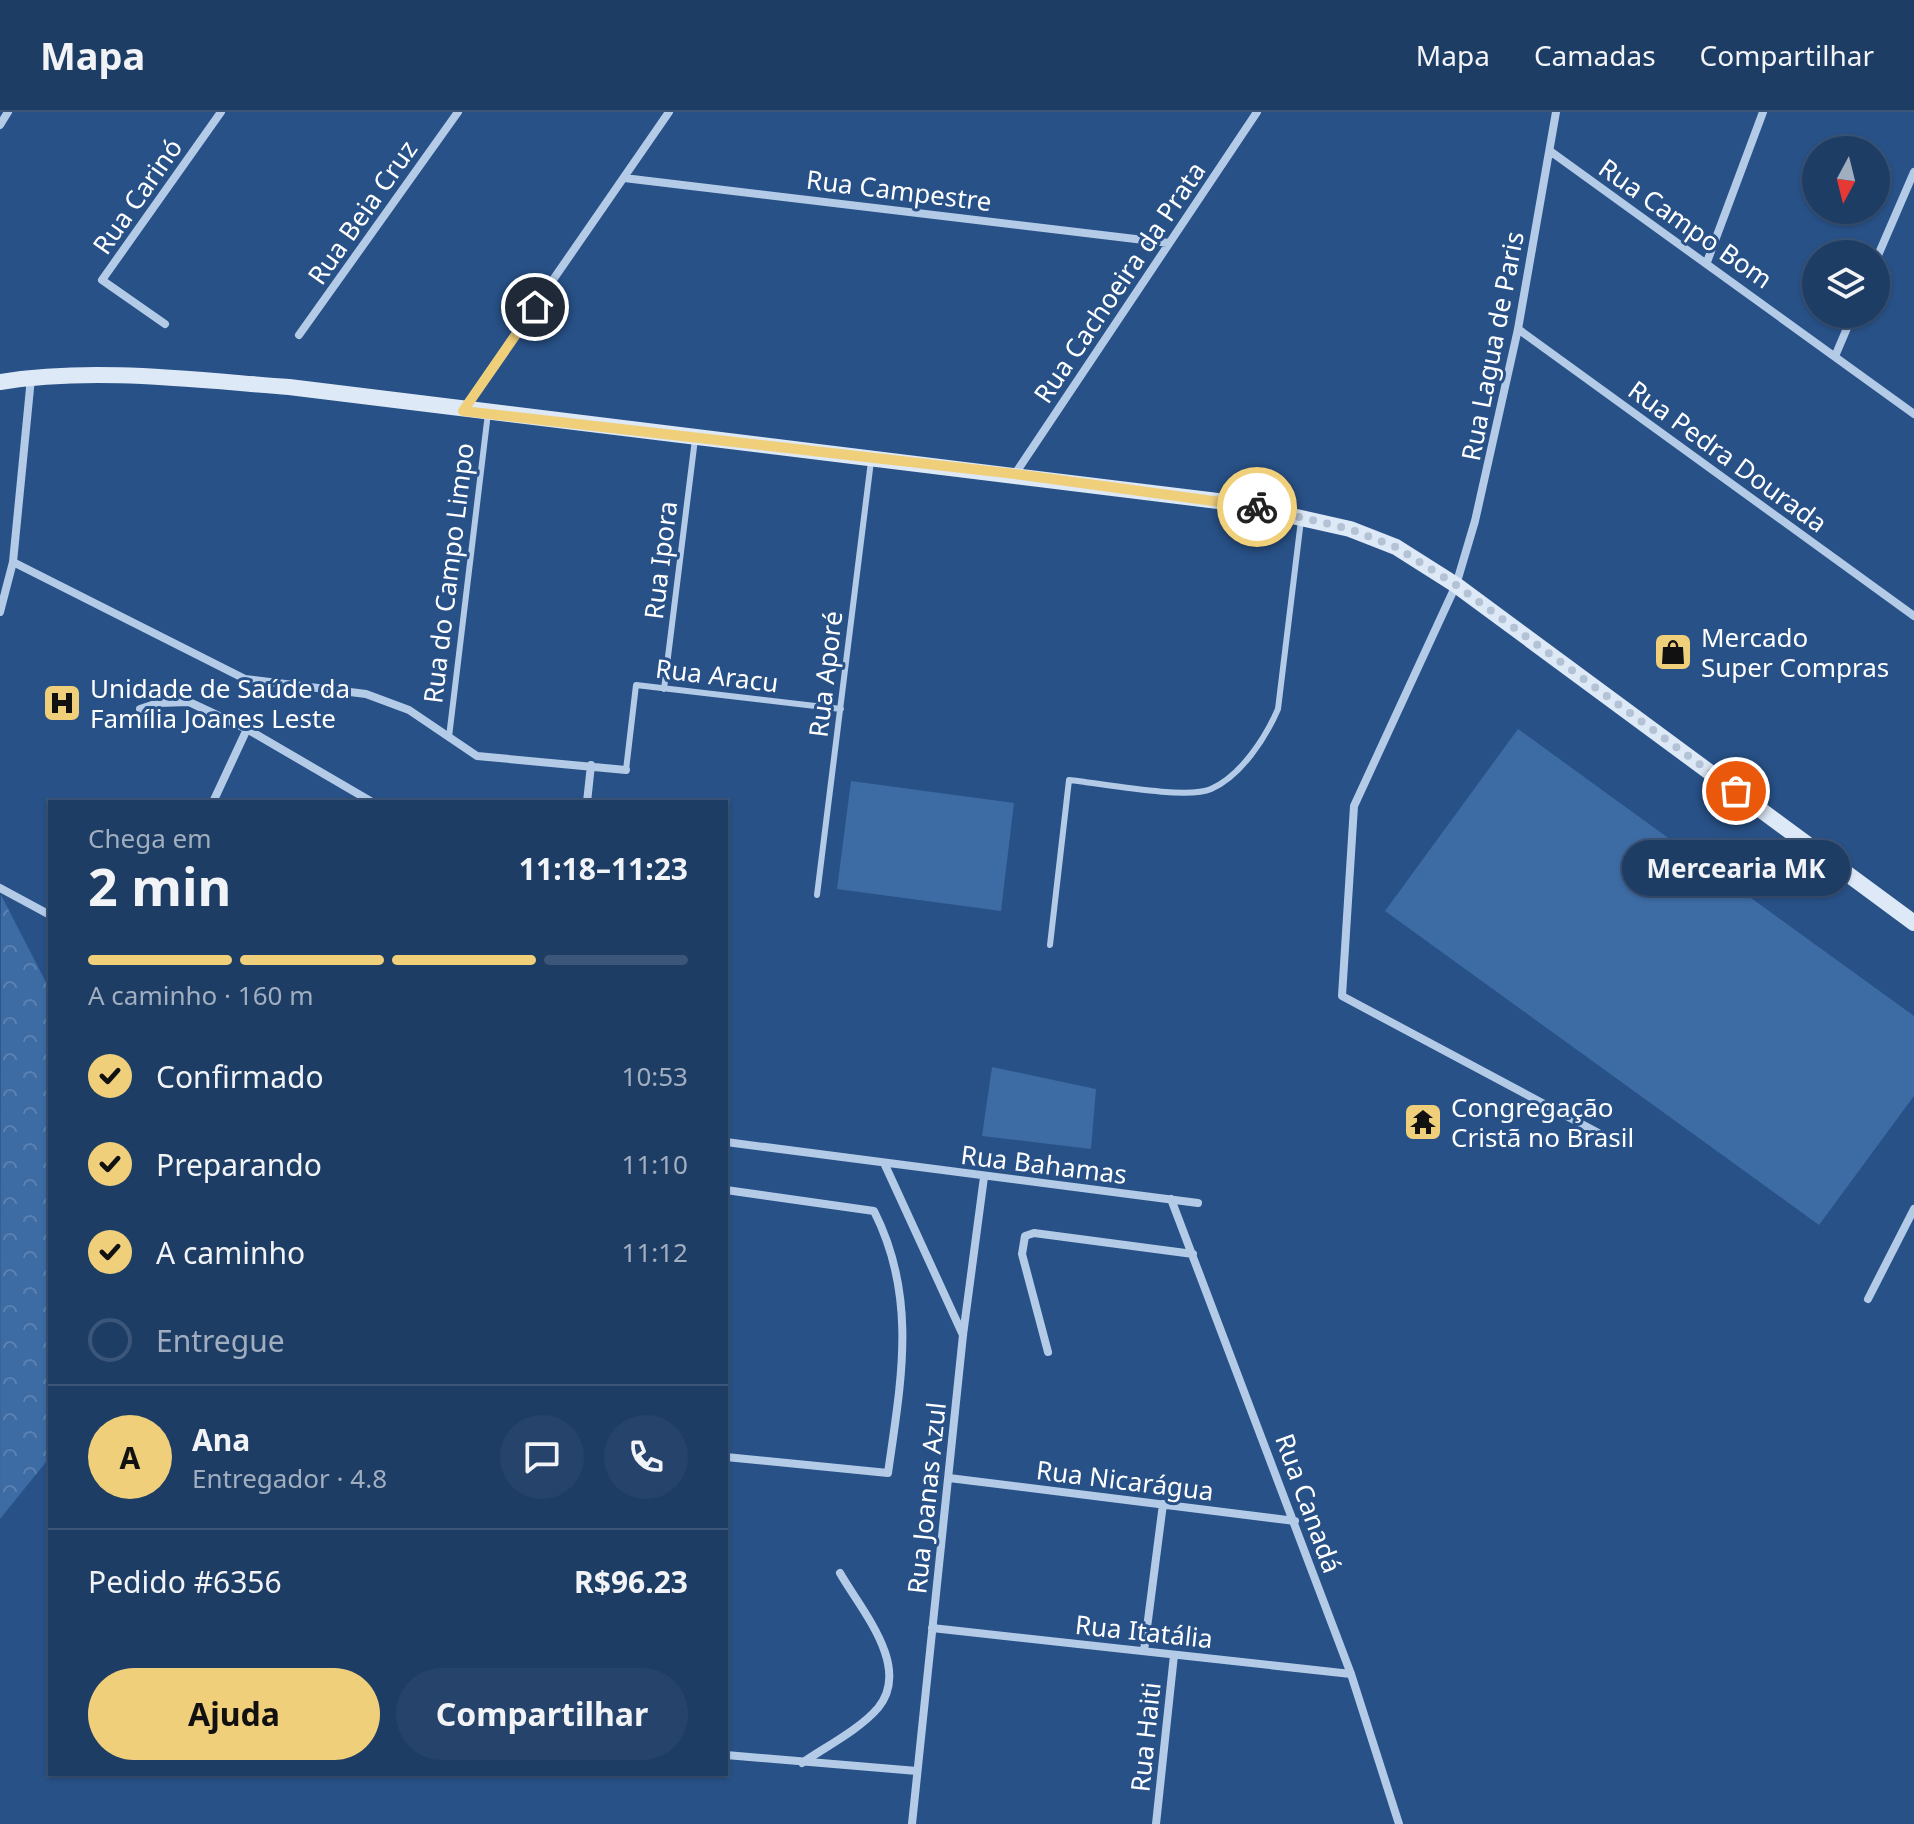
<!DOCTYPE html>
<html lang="pt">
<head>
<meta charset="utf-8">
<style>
	:root { --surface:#1e3d65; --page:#26446b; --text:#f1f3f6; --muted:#a1aebf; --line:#3c5679; --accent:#f0cf7a }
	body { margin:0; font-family:"Noto Sans",sans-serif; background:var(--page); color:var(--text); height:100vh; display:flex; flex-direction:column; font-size:30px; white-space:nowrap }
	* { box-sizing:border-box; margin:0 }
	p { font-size:26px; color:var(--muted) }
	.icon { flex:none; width:44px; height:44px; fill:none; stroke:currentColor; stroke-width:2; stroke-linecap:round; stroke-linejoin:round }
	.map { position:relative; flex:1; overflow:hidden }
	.details { position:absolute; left:48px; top:688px; width:680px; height:976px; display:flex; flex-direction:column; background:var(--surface); border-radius:0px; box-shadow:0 2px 6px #0004,0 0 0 2px var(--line) }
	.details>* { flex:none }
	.needle { width:52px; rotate:187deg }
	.fabs { position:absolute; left:1802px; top:24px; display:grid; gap:16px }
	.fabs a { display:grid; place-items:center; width:88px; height:88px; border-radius:50%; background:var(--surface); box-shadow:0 2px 6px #0004,0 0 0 2px var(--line); font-size:40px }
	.pin { position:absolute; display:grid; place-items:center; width:68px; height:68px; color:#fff; margin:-34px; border:4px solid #fff; border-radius:50%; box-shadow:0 2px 8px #0007 }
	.courier { position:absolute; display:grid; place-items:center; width:80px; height:80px; margin:-40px; border:6px solid #f0cf7a; border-radius:50%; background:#fff; color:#222; box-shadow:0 2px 10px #0007 }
	.bubble { position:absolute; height:56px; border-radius:28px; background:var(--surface); box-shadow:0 2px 6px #0004,0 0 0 2px var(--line); font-size:26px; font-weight:700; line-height:56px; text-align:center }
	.summary em { font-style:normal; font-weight:700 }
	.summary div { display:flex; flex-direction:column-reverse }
	.summary { display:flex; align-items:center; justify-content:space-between; height:136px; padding:0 40px }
	h1 { font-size:52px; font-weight:700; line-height:60px }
	.bar { display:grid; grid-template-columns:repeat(4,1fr); gap:12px 8px; align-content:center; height:96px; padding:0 40px }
	.bar i { height:10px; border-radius:6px; background:var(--line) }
	.bar .selected { background:var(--accent) }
	.bar p { grid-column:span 4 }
	.line { display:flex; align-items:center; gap:20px; padding:0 40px; border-top:2px solid var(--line) }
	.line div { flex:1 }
	.round { display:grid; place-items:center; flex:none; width:84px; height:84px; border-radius:42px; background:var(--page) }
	ol { padding:0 40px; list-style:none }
	li { display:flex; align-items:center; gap:24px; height:88px }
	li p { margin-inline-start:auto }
	li .icon { padding:8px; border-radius:50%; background:var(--accent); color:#111; stroke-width:4 }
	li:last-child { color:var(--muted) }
	li i { width:44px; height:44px; border:4px solid var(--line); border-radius:50% }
	.button { display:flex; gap:16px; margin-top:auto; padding:16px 40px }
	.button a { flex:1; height:92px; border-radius:48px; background:var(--accent); color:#111; font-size:32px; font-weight:700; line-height:92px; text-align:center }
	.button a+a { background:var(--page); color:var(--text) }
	header { display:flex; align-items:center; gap:48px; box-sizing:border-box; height:112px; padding:0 40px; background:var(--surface); border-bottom:2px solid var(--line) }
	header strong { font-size:38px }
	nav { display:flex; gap:44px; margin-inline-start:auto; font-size:28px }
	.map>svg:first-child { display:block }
</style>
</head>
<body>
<header>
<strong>Mapa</strong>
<nav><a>Mapa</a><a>Camadas</a><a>Compartilhar</a></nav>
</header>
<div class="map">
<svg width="1914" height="1712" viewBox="0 0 1914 1712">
	<defs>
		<pattern id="forest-crowns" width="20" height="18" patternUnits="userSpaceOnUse" patternTransform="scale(2)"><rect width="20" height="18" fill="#3d6ba3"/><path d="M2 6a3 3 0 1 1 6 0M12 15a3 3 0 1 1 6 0" fill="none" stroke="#5a81b1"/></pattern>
	</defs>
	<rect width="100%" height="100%" fill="#285187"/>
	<path fill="url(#forest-crowns)" d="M1,783L50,878V1345L0,1407Z"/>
	<path fill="#3d6ba3" d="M1518,617L1914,904V984L1819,1113L1385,799Z
		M851,669L1014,691L1001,799L837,777Z
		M992,955L1096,977L1091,1037L982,1024Z"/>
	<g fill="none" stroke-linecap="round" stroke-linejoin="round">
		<path stroke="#b4cbe8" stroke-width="6" d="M664,577L695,327
			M449,625L488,301
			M626,658L636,573L841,597
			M817,783L871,349
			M1050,833L1069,668C1099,671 1186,688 1211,677C1241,664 1266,625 1278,597L1301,408"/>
		<path stroke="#b4cbe8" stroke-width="8" d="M1556,0L1518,217L1475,409L1456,473L1354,694L1342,884L1604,1024
			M0,13L8,0
			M1550,39L1914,302
			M624,66L1169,131
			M1876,148L1914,60
			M1707,150L1763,0
			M165,212L102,168L221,0
			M1518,217L1914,504
			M299,223L458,0
			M1836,242L1853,202
			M463,298L669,0
			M1015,362L1257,0
			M13,450L245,567L366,582L409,598L477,644L626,658
			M0,500L13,450L31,266
			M140,597L158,591L189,590L247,617L372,690
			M213,690L247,617
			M587,690L591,653
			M0,776L50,803
			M726,1030L1198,1091
			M885,1053L963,1223
			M726,1078L874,1099C918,1186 901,1269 888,1361L726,1345
			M1171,1087L1351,1562L1399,1712
			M1868,1187L1914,1097
			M1048,1240L1022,1142L1025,1124L1034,1121L1193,1142
			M949,1366L1295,1409
			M932,1516L1351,1562
			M1144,1539L1163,1392
			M726,1643L917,1659
			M802,1651C825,1635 859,1618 878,1596C912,1555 861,1498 840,1461
			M912,1712L963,1223L984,1065
			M1156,1712L1174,1543"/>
		<path stroke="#dee9f7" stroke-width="16" d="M0,270C94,255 194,268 289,275L1234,391L1350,417L1396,435L1456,473L1914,811"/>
	</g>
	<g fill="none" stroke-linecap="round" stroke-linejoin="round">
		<path stroke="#b4c2d5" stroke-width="8" stroke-dasharray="0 14.4" d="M1257,395L1350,417L1396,435L1456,473L1736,679"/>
		<path stroke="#f0cf7a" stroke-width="10" d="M535,195L463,299L1015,362L1257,395"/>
	</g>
	<defs>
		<g id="shop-square" transform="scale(2)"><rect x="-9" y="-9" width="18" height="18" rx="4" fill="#f0cf7a" stroke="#285187"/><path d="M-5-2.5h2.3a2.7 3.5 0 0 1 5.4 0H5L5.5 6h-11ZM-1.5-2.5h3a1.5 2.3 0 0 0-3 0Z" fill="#111"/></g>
		<g id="hospital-square" transform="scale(2)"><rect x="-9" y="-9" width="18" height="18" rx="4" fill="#f0cf7a" stroke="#285187"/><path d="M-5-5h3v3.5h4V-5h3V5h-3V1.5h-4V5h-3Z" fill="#111"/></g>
		<g id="temple-square" transform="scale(2)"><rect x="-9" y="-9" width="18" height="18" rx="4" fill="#f0cf7a" stroke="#285187"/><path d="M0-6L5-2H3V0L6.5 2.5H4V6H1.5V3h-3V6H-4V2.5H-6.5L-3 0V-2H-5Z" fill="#111"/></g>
	</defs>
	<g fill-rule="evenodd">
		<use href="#shop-square" x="1673" y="540"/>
		<use href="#hospital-square" x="62" y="591"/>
		<use href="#temple-square" x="1423" y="1010"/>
	</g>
	<g text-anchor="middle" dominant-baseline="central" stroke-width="6" stroke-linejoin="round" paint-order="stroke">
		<g font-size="26" fill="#fff" stroke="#285187">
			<text transform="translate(899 78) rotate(7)">Rua Campestre</text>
			<text transform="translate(137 84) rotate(-55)">Rua Carinó</text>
			<text transform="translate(362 100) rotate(-55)">Rua Beia Cruz</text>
			<text transform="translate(1686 111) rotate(35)">Rua Campo Bom</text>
			<text transform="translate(1119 170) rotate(-56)">Rua Cachoeira da Prata</text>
			<text transform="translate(1492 234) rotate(-79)">Rua Lagua de Paris</text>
			<text transform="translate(1728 344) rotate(36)">Rua Pedra Dourada</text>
			<text transform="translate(660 448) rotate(-83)">Rua Ipora</text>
			<text transform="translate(448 461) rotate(-83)">Rua do Campo Limpo</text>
			<text transform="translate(825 562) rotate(-83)">Rua Aporé</text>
			<text transform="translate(717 563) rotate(7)">Rua Aracu</text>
			<text transform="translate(1044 1052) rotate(7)">Rua Bahamas</text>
			<text transform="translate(1125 1368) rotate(7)">Rua Nicarágua</text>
			<text transform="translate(926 1386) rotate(-84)">Rua Joanas Azul</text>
			<text transform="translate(1309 1391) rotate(70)">Rua Canadá</text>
			<text transform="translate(1144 1519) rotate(6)">Rua Itatália</text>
			<text transform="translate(1145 1625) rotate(-84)">Rua Haiti</text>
		</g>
		<g font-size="26" fill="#fff" stroke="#285187" text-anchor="start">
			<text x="1701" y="525">Mercado<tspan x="1701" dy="30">Super Compras</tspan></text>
			<text x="90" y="576">Unidade de Saúde da<tspan x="90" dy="30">Família Joanes Leste</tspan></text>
			<text x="1451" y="995">Congregação<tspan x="1451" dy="30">Cristã no Brasil</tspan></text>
		</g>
	</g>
</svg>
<div class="fabs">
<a><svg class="needle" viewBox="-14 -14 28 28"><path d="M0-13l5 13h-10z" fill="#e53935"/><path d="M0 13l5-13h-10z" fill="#a1aebf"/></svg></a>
<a><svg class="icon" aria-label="layers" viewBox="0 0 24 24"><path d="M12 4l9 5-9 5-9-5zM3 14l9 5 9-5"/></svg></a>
</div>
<div class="pin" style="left:1736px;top:679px;background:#ea580c"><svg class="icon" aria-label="bag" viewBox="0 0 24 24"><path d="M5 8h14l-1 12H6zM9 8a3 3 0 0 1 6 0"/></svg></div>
<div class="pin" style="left:535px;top:195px;background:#1f2937"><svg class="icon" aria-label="home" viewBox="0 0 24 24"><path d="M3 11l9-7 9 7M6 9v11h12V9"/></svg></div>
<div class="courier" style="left:1257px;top:395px"><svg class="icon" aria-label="bike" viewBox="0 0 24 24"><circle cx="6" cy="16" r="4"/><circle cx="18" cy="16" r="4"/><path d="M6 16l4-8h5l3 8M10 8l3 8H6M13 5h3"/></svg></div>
<div class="bubble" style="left:1622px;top:728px;width:228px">Mercearia MK</div>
<section class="details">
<div class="summary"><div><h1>2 min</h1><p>Chega em</p></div><em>11:18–11:23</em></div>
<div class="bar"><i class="selected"></i><i class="selected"></i><i class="selected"></i><i></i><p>A caminho · 160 m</p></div>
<ol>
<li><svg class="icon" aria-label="check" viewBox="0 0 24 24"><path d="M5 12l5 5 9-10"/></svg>Confirmado<p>10:53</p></li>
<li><svg class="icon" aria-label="check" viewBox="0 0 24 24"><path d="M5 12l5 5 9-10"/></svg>Preparando<p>11:10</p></li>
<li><svg class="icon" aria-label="check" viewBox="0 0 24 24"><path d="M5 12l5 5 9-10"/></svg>A caminho<p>11:12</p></li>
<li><i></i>Entregue</li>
</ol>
<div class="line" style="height:144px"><b class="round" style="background:var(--accent);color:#111">A</b><div><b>Ana</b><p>Entregador · 4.8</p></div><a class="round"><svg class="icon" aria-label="chat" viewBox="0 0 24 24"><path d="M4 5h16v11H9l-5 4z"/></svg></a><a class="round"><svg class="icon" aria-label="phone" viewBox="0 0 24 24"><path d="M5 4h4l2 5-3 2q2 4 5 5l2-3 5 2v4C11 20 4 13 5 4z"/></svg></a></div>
<div class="line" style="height:104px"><div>Pedido #6356</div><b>R$96.23</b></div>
<div class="button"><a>Ajuda</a><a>Compartilhar</a></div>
</section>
</div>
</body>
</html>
